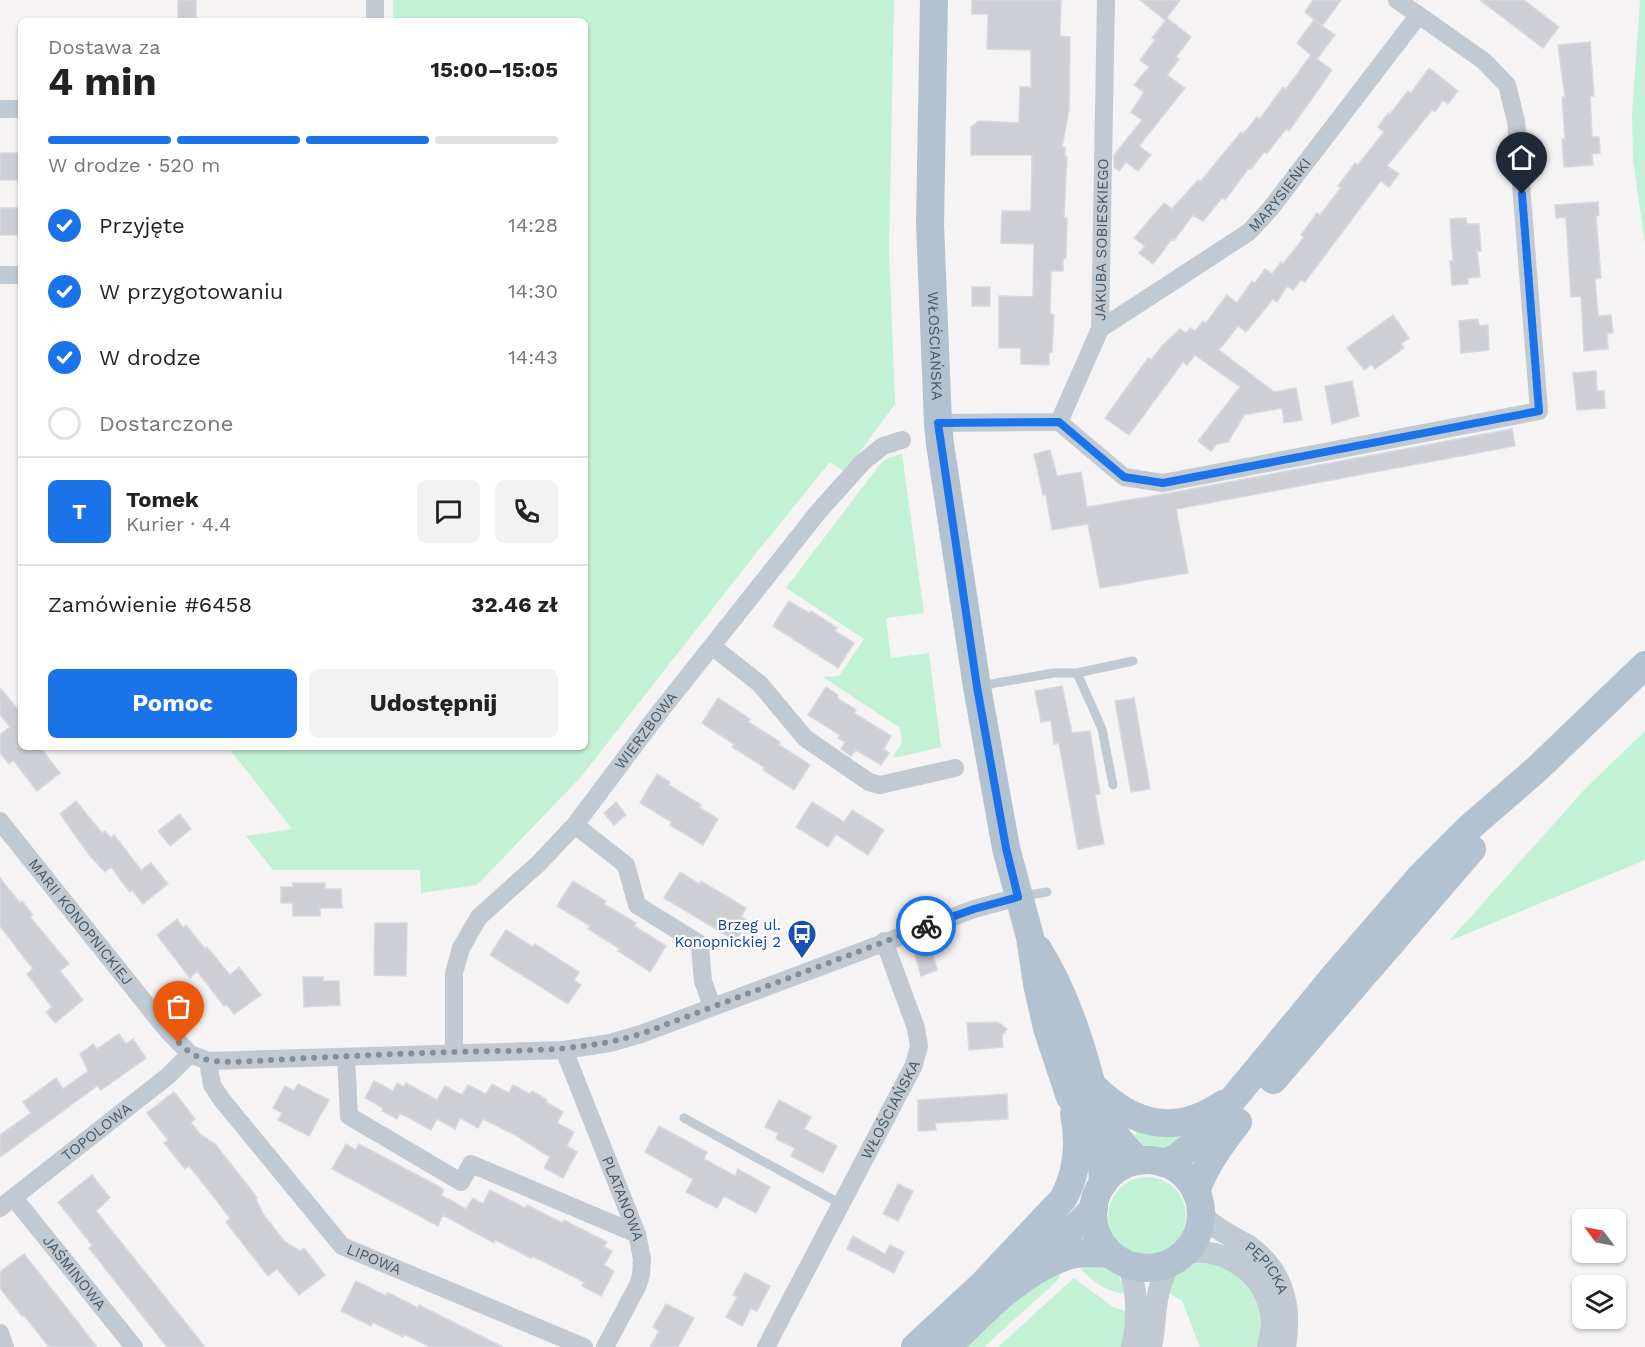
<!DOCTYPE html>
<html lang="pl">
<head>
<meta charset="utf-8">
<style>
	:root { --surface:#fff; --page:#f2f2f2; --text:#222; --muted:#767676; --line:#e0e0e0; --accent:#1a73e8 }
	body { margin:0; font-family:"Work Sans",sans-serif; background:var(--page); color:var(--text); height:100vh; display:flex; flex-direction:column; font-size:22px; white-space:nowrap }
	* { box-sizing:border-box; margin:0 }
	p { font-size:20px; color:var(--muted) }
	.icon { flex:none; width:33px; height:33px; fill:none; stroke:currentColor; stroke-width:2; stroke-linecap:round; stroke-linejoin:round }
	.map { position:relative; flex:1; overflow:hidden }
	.drawer { position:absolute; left:18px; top:18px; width:570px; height:732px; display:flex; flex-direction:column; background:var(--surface); border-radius:9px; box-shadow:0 2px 4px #0004 }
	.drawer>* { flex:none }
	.needle { width:39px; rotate:302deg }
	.tools { position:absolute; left:1572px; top:1209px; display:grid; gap:12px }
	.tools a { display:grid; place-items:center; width:54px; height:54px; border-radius:9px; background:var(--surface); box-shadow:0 2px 4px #0004; font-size:30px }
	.pin { position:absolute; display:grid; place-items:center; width:51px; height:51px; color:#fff; margin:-62px -26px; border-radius:50% 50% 50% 0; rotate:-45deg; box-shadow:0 0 6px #0007 }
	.pin .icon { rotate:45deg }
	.courier { position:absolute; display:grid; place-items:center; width:60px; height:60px; margin:-30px; border:4px solid #1a73e8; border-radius:50%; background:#fff; color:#222; box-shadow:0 2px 8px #0007 }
	.overview em { font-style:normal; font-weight:700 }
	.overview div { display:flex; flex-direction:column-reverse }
	.overview { display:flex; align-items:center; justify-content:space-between; height:102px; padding:0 30px }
	h1 { font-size:39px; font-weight:700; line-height:45px }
	.bar { display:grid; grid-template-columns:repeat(4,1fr); gap:9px 6px; align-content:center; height:72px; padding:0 30px }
	.bar i { height:8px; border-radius:4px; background:var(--line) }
	.bar .current { background:var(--accent) }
	.bar p { grid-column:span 4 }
	.line { display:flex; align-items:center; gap:15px; padding:0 30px; border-top:2px solid var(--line) }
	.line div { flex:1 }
	.round { display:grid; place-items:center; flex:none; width:63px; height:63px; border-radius:9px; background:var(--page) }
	ol { padding:0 30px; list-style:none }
	li { display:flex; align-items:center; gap:18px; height:66px }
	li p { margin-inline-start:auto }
	li .icon { padding:6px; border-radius:50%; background:var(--accent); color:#fff; stroke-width:4 }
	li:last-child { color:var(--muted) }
	li i { width:33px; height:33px; border:3px solid var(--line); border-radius:50% }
	.button { display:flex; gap:12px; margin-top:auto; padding:12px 30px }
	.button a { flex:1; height:69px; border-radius:9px; background:var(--accent); color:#fff; font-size:24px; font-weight:700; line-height:69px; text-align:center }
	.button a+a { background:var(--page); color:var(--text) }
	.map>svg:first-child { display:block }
</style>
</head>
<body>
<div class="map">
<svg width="1645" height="1347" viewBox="0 0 1645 1347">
	<rect width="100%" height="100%" fill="#f5f3f3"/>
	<path fill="#c3f1d5" d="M393,0H894L889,250L895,404L845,472L830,462L757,552L580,778L477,885L421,893L420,870H273L246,836L292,829L228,747H585V21H393Z
		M1640,0H1645V243L1633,160L1632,115Z
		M902,454L924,613L886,618L891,658L929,653L941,747L899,757H893L902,743L900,728L823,677L839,676L864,639L786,588L881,463L888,458Z
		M1645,731V860L1449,941L1585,789Z
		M1139,1129H1194L1159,1153L1142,1149L1130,1141Z
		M1108 1216a39 39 0 1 1 78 0a39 39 0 1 1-78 0Z
		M1207,1260C1218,1266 1242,1275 1250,1283C1263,1295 1261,1330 1257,1347H1200L1182,1301L1168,1292C1177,1271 1183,1263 1207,1260Z
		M1077,1261C1106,1264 1116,1264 1126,1293C1111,1296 1081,1275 1077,1261Z
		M1061,1274L1057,1281L984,1347H956L1020,1288Z
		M1074,1278L1113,1307L1126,1311L1122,1347H998Z"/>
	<path fill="#cdcfd5" stroke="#d7d9de" stroke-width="1.5" d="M178,0H196V18H178Z
		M972,0H1061L1060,36L1070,37L1069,110L1062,147H1065V157H1067L1064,217L1067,218L1066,258L1063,259V271H1051L1050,314L1054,315L1052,352L1049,353V365L1021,364V348H999V296L1033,297L1034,244L1001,243L1002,211H1031L1032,155H971V127L979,121L1019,123L1020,87H1031V50L987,49L988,14H972Z
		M1140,0H1180L1165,20Z
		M1313,0H1341L1322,26L1305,12Z
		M1480,0H1524L1559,27L1543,48Z
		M1167,18L1191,37L1176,57L1179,59L1167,75L1185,88L1139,146L1151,155L1138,171L1126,162L1119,171L1114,167V155L1142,120L1131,112L1144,92L1134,85L1149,67L1140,60L1155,40L1152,38Z
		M1314,20L1335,35L1317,59L1332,70L1289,131L1286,129L1267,153L1264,152L1251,169L1249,168L1225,200L1222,198L1203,221L1193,215L1174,240L1172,239L1153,264L1139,253L1145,246L1134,238L1164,203L1172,209L1198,180L1201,181L1241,132L1243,134L1257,117L1260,119L1283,87L1286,89L1311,55L1297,43Z
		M1590,42L1594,96H1590L1592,137H1599L1600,153L1592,154L1593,165L1564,167L1562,139H1565L1562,97H1565L1558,45Z
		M1429,68L1458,91L1448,104L1443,100L1435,112L1432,110L1387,166L1399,174L1389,187L1381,181L1379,183L1305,282L1301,280L1293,290L1287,286L1277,302L1273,299L1246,332L1238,326L1219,350L1274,392L1296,388L1302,420L1284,423L1282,408L1244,415L1228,442L1217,444L1211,451L1198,441L1240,387L1195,355L1187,365L1183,362L1129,435L1105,418L1148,358L1151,360L1162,346L1180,329L1186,333L1190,328L1195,331L1203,321L1206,323L1227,295L1237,303L1252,281L1255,283L1265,269L1272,274L1281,262L1283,264L1304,237L1301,235L1317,213L1320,215L1341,188L1338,186L1355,163L1358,165L1384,132L1378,127L1388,113L1390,114L1408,91L1411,93Z
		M0,153H21V180H0Z
		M1598,202L1599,215L1596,216L1601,278L1595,279L1598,316L1611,315L1613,333H1607L1608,349L1584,351L1581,296L1571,297L1566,218L1569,217L1556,218L1555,205Z
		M0,208H21V235H0Z
		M1466,218L1467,224H1479L1481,251H1477L1480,277L1468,278V284L1452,285L1450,261H1453L1450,219Z
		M972,287H990V306H972Z
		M1393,315L1409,338L1401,344L1404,348L1375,369L1372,364L1364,370L1347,348Z
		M1478,319L1479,326L1488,325L1489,350L1461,353L1459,321Z
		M1596,371L1597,391H1604L1605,408L1577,410L1573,373Z
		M1352,381L1359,416L1332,424L1325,386Z
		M1512,429L1515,446L1176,509L1188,573L1100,588L1088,524L1052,530L1046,495H1043L1034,454L1050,450L1057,476L1081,472L1087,507L1165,494Z
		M789,601L809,613L811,611L837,628L835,631L854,643L838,668L773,626Z
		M1062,686L1072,733L1090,731L1100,794L1095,795L1104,844L1078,849L1059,743L1054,744L1051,720L1041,722L1035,691Z
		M826,687L838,695L837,698L856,710L854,713L891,736L884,749L889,753L881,765L856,750L851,756L841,749L845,742L838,738L840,735L808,715Z
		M0,688L21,713V747H40L60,773L37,791L13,760L9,764L0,753V735L10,727L0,714Z
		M718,698L750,719L748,722L780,742L779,745L810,765L794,790L763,770L764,767L732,747L734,744L702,723Z
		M1134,698L1150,789L1131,792L1115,701Z
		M657,774L670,782L669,785L701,805L699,807L718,819L703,845L670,825L672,822L640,803Z
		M76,801L102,833L105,831L111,838L114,835L141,870L151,863L168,884L143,904L132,890L130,892L111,867L105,872L90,856L60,814Z
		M616,802L626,815L614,825L604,813Z
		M812,802L844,822L852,810L884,830L868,855L836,834L828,847L796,827Z
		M180,814L191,829L170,846L158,831Z
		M680,872L699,884L701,881L746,908L741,917L748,921L736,941L664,898Z
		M0,878L20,903L22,901L33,915L30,917L69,964L60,971L83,1000L55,1023L46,1012L52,1007L27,974L33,969L0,926Z
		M573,881L606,901L604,904L636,923L634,926L666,946L650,972L618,951L620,949L588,929L590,926L557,906Z
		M293,883H325V889H341L342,908H320V916H293V903H281V887H293Z
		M177,919L183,928L186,925L205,949L207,947L230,975L239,967L261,995L234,1014L226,1004L224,1006L197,971L190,978L157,935Z
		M375,923H407L406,976L374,975Z
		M506,930L533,947L535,944L579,972L574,980L581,985L568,1004L490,955Z
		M932,950L937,970L921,976L915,955Z
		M303,977H323V981H339L340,1005L304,1007Z
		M998,1022L1007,1029L1002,1035L1003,1047L969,1050L967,1023Z
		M119,1034L126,1044L133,1039L146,1058L101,1090L97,1086L0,1157V1135L31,1113L23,1102L56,1078L63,1089L88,1071L80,1054L93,1044L97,1049Z
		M374,1081L393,1091L397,1083L404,1087L406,1083L437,1100L445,1086L462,1095L468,1085L486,1094L492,1084L509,1093L513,1085L530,1094L532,1091L539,1095L547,1100L546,1102L563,1112L557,1123L574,1132L567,1146L577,1152L563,1178L544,1168L550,1157L517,1136L483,1119L478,1128L460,1118L455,1129L437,1119L431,1130L400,1113L397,1119L382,1111L383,1108L365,1098Z
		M298,1084L329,1100L309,1136L278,1120L282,1113L273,1108L285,1086L294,1091Z
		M174,1092L195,1119L191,1123L201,1135L215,1144L249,1187L257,1198L256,1199L263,1214L285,1242L300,1251L304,1248L325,1275L299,1295L277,1269L268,1276L226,1222L230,1218L210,1192L189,1166L185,1169L164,1143L168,1140L147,1113Z
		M1007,1094L1008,1119L935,1123L936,1130L918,1131V1100Z
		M779,1100L811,1117L804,1129L837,1146L823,1173L791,1156L795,1148L776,1139L778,1133L765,1127Z
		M659,1126L707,1152L704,1159L735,1176L738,1169L770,1187L756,1213L724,1196L717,1208L686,1192L693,1179L645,1152Z
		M346,1144L356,1150L359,1144L436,1185L444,1190L441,1195L466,1209L473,1198L483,1204L490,1190L525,1208L527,1205L562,1223L564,1220L607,1242L604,1247L612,1251L604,1265L614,1271L601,1296L582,1286L584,1282L532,1256L531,1258L495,1240L494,1243L443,1215L438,1226L332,1169Z
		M92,1175L110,1198L96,1211L205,1347H167L89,1248L92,1245L58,1202Z
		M898,1184L913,1191L898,1221L883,1214Z
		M853,1236L885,1254L890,1245L904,1252L894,1273L847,1249Z
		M24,1254L84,1330L97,1347H49L24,1315L22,1316L0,1288V1272Z
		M745,1273L770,1286L757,1311L751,1308L742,1326L726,1317L737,1297L733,1295Z
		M356,1281L386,1296L387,1292L418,1308L419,1305L503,1347H430L404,1334L403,1337L372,1322L371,1326L341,1311Z
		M666,1304L694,1318L678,1347H650L659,1331L653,1327Z"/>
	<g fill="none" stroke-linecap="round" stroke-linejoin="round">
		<path stroke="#c1cad2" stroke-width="9" d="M1077,673L1133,661
			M979,686L1054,673H1077L1102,729L1113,785
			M1023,896L1047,892
			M684,1118L841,1204"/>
		<g stroke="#c1cad2" stroke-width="18">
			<path d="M375,21V0"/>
			<path d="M0,109H21"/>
			<path d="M0,275H21"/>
			<path id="s1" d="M1100,329L1249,232L1271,208L1418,16"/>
			<path d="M1059,422L1124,477L1163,483L1539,411L1516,121L1507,85L1484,61L1397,0"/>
			<path id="s2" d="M938,423L1059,422L1100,329L1106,0"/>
			<path d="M713,647L760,684L805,738L869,782L880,785L955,768"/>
			<path id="s3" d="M0,821L166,1029L190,1054L208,1061L564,1050L610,1043L641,1034L974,909L1019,897"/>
			<path d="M575,825L626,865L637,905L698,943L700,947L703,981L712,1006"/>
			<path id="s4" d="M564,1050L637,1234L642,1259L641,1275L638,1285L605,1347"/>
			<path id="s5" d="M454,1052V973L461,948L479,917L538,864L575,825L662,709L819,511L863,462L883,446L902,440"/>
			<path d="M346,1057L349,1116L461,1182L471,1164L637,1234"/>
			<path id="s6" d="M208,1061L212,1085L222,1100L342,1246L584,1347"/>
			<path id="s7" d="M14,1198L134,1347"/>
			<path id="s8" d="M0,1208L168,1076L190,1054"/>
			<path d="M0,1333L5,1347"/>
			<path id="s9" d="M766,1347L914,1065L919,1046L916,1028L884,941"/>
		</g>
		<g stroke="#c1cad2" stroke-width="22">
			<path id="s10" d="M1201,1213C1214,1229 1230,1235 1247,1245C1283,1269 1292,1306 1285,1347"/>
			<path d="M1185,1253C1225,1246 1265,1274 1271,1314C1273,1325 1270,1336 1268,1347"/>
			<path d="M1128,1265C1139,1292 1138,1319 1132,1347"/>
			<path d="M1151,1347C1155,1330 1154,1312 1158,1295C1160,1284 1165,1274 1169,1264"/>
		</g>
		<g stroke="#b3c2d1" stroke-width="28">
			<path id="s11" d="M934,0L930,224L938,423L940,444L977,687L1006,848L1030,937L1037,984L1047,1028L1070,1097L1088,1123L1098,1148L1102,1163L1103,1184"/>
			<path d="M1038,949C1067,996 1083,1049 1096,1102C1107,1125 1120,1144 1139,1161"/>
			<path d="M1273,1080L1472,849"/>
			<path d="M1095,1088C1134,1126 1176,1136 1223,1104"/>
			<circle cx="1147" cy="1214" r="54"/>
			<path d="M1163,1163L1176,1158L1200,1139L1336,974L1421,876L1470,827L1537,769L1645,665"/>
			<path d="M1196,1192C1205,1165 1221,1144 1238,1122"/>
			<path d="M1028,1253C1055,1238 1075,1233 1094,1207"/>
			<path d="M915,1347L982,1285L1063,1199C1078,1172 1080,1144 1074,1114"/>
			<path d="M947,1347C982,1314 1017,1274 1064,1257C1079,1251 1095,1253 1110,1254"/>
		</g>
	</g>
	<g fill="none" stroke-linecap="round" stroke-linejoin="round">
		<path stroke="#868d94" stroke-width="6" stroke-dasharray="0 10.8" d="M179,1043C199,1062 209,1061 236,1062C309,1058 382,1054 455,1052C521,1050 577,1053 641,1034L926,926"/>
		<path stroke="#1a73e8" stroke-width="8" d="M926,926L974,909L1018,897L1006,848L977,687L938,423L1059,422L1124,477L1163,483L1539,411L1522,194"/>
	</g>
	<defs>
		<g id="bus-pin" transform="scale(1.5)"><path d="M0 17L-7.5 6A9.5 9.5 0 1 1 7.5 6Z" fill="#1a4fb4" stroke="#fff"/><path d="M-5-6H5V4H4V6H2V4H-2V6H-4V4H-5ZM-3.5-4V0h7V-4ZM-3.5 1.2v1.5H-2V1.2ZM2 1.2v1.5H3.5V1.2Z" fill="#fff"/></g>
	</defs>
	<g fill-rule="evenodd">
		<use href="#bus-pin" x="802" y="934"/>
	</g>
	<g text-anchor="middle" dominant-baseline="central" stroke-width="4.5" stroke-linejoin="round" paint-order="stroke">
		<g font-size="15" fill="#4a5661" stroke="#fff">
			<text stroke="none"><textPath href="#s1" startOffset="226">MARYSIEŃKI</textPath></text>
			<text stroke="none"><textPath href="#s2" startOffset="312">JAKUBA SOBIESKIEGO</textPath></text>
			<text stroke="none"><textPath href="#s11" startOffset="346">WŁOŚCIAŃSKA</textPath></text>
			<text stroke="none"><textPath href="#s5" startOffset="392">WIERZBOWA</textPath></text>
			<text stroke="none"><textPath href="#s3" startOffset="129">MARII KONOPNICKIEJ</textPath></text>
			<text stroke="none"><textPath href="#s9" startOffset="268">WŁOŚCIAŃSKA</textPath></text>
			<text stroke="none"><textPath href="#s8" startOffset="123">TOPOLOWA</textPath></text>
			<text stroke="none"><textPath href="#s4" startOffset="160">PLATANOWA</textPath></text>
			<text stroke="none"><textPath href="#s6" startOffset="266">LIPOWA</textPath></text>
			<text stroke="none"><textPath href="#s10" startOffset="87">PĘPICKA</textPath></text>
			<text stroke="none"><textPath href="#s7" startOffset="96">JAŚMINOWA</textPath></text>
		</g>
		<g font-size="15" fill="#164399" stroke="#fff" text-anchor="end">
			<text x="781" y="925">Brzeg ul.<tspan x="781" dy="17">Konopnickiej 2</tspan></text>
		</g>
	</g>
</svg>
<div class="tools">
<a><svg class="needle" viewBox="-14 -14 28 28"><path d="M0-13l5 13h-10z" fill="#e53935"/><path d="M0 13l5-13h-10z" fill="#767676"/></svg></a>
<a><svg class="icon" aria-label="layers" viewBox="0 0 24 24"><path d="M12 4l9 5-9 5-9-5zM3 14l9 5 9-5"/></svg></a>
</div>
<div class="pin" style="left:179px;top:1043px;background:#ea580c"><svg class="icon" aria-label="bag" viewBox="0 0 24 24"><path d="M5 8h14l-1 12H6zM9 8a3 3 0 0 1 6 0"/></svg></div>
<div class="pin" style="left:1522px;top:194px;background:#1f2937"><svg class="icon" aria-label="home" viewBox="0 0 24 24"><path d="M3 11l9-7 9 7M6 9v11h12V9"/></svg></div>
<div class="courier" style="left:926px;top:926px"><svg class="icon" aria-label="bike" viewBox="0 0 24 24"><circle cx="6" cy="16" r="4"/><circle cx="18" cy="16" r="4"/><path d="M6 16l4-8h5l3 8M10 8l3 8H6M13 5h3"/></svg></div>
<section class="drawer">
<div class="overview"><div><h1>4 min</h1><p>Dostawa za</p></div><em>15:00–15:05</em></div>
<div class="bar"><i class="current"></i><i class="current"></i><i class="current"></i><i></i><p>W drodze · 520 m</p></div>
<ol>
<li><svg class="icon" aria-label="check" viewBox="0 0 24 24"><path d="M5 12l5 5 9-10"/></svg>Przyjęte<p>14:28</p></li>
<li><svg class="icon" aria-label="check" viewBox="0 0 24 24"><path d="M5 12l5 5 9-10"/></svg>W przygotowaniu<p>14:30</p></li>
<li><svg class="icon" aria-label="check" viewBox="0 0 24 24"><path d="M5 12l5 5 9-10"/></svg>W drodze<p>14:43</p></li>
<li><i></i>Dostarczone</li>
</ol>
<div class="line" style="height:108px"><b class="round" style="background:var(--accent);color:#fff">T</b><div><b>Tomek</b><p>Kurier · 4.4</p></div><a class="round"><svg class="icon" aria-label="chat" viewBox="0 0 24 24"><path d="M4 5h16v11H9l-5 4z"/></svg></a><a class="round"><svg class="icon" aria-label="phone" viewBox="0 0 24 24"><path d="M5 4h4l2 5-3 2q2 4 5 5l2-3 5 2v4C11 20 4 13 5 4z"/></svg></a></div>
<div class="line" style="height:78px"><div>Zamówienie #6458</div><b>32.46 zł</b></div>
<div class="button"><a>Pomoc</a><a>Udostępnij</a></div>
</section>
</div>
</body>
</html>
